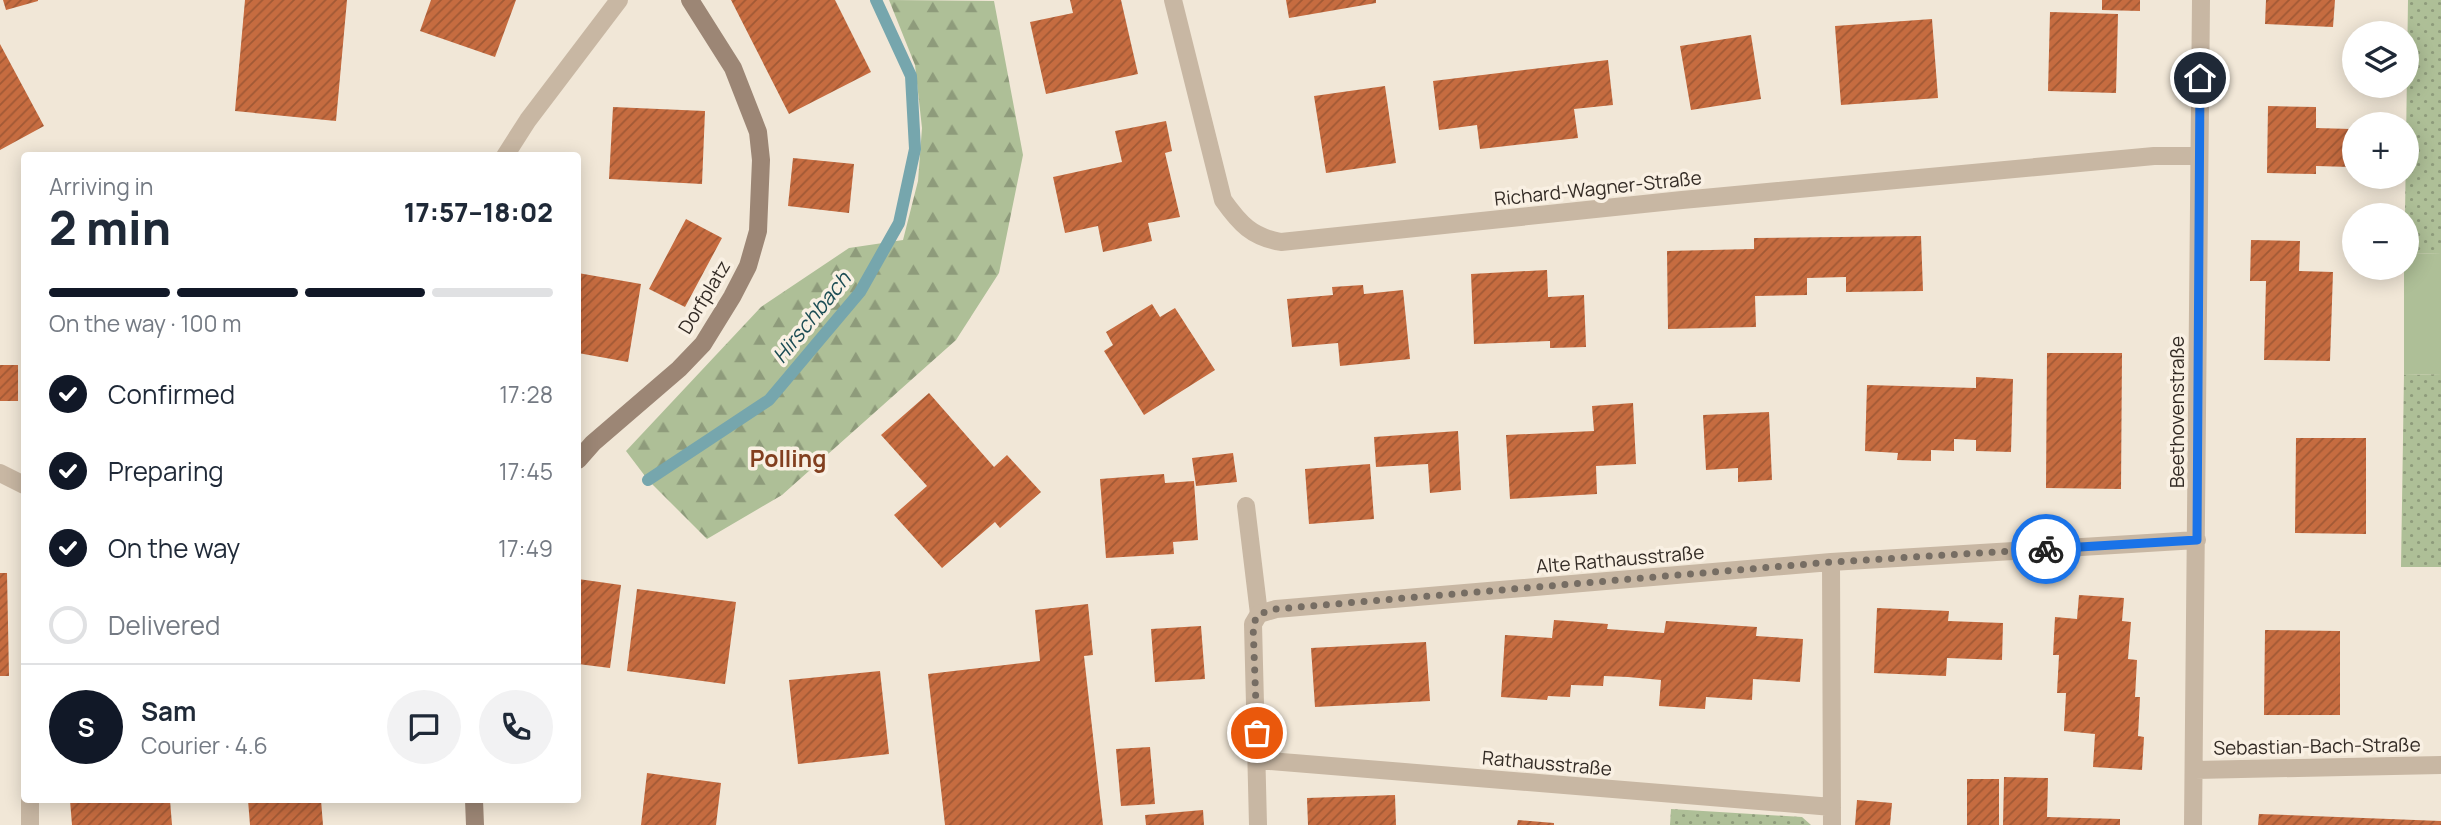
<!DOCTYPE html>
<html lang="en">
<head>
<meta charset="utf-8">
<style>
	:root { --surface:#fff; --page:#f2f2f3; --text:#1f2937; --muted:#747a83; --line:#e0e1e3; --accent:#111827 }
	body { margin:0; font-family:Manrope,sans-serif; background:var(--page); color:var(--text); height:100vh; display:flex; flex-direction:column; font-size:26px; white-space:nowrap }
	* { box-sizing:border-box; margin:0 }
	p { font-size:23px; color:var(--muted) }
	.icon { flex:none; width:38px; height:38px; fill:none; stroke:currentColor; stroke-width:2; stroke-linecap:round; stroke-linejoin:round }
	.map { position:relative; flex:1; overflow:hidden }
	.drawer { position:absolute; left:21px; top:152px; width:560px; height:651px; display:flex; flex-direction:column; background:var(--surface); border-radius:7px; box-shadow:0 4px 18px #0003 }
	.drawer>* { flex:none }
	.fabs { position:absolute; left:2342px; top:21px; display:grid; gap:14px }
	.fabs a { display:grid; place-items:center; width:77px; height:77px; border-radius:50%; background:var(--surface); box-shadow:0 4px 18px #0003; font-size:35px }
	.pin { position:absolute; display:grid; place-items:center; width:60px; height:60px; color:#fff; margin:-30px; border:4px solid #fff; border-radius:50%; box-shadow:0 2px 7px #0007 }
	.courier { position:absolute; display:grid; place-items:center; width:70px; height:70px; margin:-35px; border:5px solid #1a73e8; border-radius:50%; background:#fff; color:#222; box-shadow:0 2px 9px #0007 }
	.summary em { font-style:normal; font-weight:800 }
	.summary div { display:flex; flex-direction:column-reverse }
	.summary { display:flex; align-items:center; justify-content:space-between; height:119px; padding:0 28px }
	h1 { font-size:46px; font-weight:800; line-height:52px }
	.bar { display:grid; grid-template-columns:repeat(4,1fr); gap:10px 7px; align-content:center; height:84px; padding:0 28px }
	.bar i { height:9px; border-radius:5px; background:var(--line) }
	.bar .on { background:var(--accent) }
	.bar p { grid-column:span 4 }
	.line { display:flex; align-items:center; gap:18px; padding:0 28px; border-top:2px solid var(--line) }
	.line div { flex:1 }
	.round { display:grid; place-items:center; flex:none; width:74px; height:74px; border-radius:37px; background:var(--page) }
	ol { padding:0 28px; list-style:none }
	li { display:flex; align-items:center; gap:21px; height:77px }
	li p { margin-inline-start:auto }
	li .icon { padding:7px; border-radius:50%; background:var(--accent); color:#fff; stroke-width:4 }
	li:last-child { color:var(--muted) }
	li i { width:38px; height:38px; border:4px solid var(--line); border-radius:50% }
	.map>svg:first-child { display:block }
</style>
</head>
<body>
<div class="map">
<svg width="2441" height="825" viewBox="0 0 2441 825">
	<defs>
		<pattern id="green-dots" width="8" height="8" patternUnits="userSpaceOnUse" patternTransform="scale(1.75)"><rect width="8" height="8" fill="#aebf97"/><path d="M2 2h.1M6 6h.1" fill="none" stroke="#8e9b7b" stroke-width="1.8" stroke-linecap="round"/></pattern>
		<pattern id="forest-firs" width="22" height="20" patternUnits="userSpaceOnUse" patternTransform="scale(1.75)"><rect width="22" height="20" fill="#aebf97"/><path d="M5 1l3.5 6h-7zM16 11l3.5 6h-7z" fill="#8e9b7b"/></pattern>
		<pattern id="building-hatch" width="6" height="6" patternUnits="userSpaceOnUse" patternTransform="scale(1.75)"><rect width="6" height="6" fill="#c66c40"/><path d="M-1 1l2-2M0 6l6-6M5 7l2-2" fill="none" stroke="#a15935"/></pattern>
	</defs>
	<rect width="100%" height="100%" fill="#f1e7d7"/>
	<path fill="url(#green-dots)" d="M2408,0H2441V254L2406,253L2405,215Z
		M2441,374V567H2401L2404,375Z
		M1671,809L1802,817L1811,825H1670Z"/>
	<path fill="url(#forest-firs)" d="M889,0L994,1L1023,155L999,273L956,340L782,495L707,539L648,480L626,451L761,307L849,248L903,240L918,181L922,128L915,65Z"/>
	<path fill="#aebf97" d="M2406,253L2441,254V374L2404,375V268H2406Z"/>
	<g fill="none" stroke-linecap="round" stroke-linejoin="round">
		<path stroke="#76a6ad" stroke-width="12" d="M648,480L769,400L860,292L899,223L915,149L911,76L876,0"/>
	</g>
	<path fill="url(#building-hatch)" d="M3,0H38V1L6,10Z
		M245,0H347L336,121L235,111Z
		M431,0H516L495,57L420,31Z
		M731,0H835L871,72L789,114Z
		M1070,0H1121L1138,74L1046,94L1030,22L1073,13Z
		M1286,0H1376V3L1289,18Z
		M2102,0H2140V11L2102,10Z
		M2266,0H2335L2333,27L2265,24Z
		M2050,12L2118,14L2116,93L2048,91Z
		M1932,19L1938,98L1841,105L1835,26Z
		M1751,35L1761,99L1691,110L1680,46Z
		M0,44L44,126L0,150Z
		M1608,60L1613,105L1574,109L1578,138L1480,149L1477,125L1439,130L1433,81Z
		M1385,86L1396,163L1326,173L1314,96Z
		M2268,106L2316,107V128L2351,129V167L2316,166V174L2267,173Z
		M613,107L705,111L702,184L609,179Z
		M1166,121L1172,151L1165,153L1180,217L1148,223L1152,241L1103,252L1098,226L1065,233L1053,177L1122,162L1115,131Z
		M793,158L854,164L849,213L788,206Z
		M686,219L722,238L685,307L649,289Z
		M1921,236L1923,291L1846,292V277L1807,278V295L1755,296L1756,327L1668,329L1667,251L1754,249V238Z
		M2251,240L2300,241L2299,271L2333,272L2330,361L2264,360L2266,281H2250Z
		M1547,270L1548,297L1584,295L1586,347L1550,348V341L1474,344L1471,274Z
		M578,273L641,284L628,362L578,353Z
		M1363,285L1364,294L1403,290L1410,359L1340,366L1338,343L1292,347L1287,299L1333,295L1332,287Z
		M1152,304L1160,317L1175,308L1215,370L1144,415L1104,351L1113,345L1106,332Z
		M2047,353H2122L2121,489L2046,488Z
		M0,365H18V401H0Z
		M1976,377L2013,379L2011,452L1976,451V440L1954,439V451L1931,450V461L1897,460L1898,453L1865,451L1867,385L1976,388Z
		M929,393L994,467L1007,455L1041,492L1000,528L995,522L942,568L894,515L927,486L881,435Z
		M1633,403L1636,464L1596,466L1597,494L1510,499L1506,435L1594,431L1592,406Z
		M1769,412L1772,480L1738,482V468L1706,470L1703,415Z
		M1458,431L1461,490L1430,493L1428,464L1376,467L1374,437Z
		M2296,438H2366V534L2295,533Z
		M1233,453L1237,482L1196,486L1192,458Z
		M1370,464L1374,519L1309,524L1305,469Z
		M1164,474L1165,483L1194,481L1198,540L1173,542L1174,554L1106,558L1100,479Z
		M0,573H7L9,676H0Z
		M578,579L621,585L610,668L578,664Z
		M637,589L736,602L725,684L627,671Z
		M2079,595L2124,598L2122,621L2131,622L2128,659L2137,660L2135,697H2140L2138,736L2144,737L2142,770L2093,767L2095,734L2064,731L2066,693H2057L2059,655H2053L2055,617L2077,619Z
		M1088,604L1093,655L1084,656L1103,825H945L928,674L1040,661L1035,610Z
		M1877,608L1949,611L1948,621L2003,623L2002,660L1947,658L1946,676L1874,673Z
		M1554,620L1608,624L1607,629L1664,633L1666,621L1757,627L1756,636L1803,639L1800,682L1753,679L1752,700L1706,697L1705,709L1659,706L1661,680L1628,677L1604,676L1603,686L1571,685L1570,697L1548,696L1547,700L1501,697L1505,635L1552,638Z
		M1201,626L1205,679L1155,682L1151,629Z
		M2265,630L2340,631V715H2264Z
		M1426,642L1430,701L1315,707L1311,648Z
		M880,671L889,754L798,764L789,680Z
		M1150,747L1155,804L1121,806L1116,749Z
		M647,773L721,783L716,825H641Z
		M2004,777L2048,778L2047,817L2120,819V825H2003Z
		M1967,779H1999V825H1967Z
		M1395,795L1396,825H1308L1307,798Z
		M70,800H170L172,825H72Z
		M248,800H321L323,825H250Z
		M1857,800L1892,803L1890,825H1855Z
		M1203,810L1204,825H1146L1145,815Z
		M2259,814L2441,821V825H2258Z
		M1518,820L1554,823V825H1517Z"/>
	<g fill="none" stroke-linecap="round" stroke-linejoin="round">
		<path stroke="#c8b7a3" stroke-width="18" d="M1246,506L1259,614"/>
		<path stroke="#c8b7a3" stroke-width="18" d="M1173,0L1223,200C1240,224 1252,237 1281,242L1682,200L2154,156H2198
			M505,156L528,120L619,0
			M0,473L24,485
			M1831,562L1832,825
			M1258,760L1832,807
			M2195,770L2441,765
			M30,825V800
			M1258,825L1253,624L1259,614L1276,609L1831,562L2197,540
			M2193,825L2201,0"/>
		<path stroke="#9c8675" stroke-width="18" d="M578,460L593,443L679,369L703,344L732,297L748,266L758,231L761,160L758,132L733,68L690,0
			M474,800L475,825"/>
	</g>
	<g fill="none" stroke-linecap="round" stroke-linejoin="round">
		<path stroke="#766d63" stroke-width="7" stroke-dasharray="0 12.6" d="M1257,733L1253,624L1259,614L1276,609L1832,562L2046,549"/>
		<path stroke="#1a73e8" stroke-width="9" d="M2046,549L2197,540L2200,78"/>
	</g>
	<g text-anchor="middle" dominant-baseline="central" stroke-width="7" stroke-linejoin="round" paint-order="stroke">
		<g font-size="19" fill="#332b25" stroke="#f9f0e3">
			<text transform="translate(1598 188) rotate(-6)">Richard-Wagner-Straße</text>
			<text transform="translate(704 297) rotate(-59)">Dorfplatz</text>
			<text transform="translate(2177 412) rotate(-90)">Beethovenstraße</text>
			<text transform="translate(1620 559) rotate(-5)">Alte Rathausstraße</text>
			<text transform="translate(2317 746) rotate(-1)">Sebastian-Bach-Straße</text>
			<text transform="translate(1547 763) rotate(5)">Rathausstraße</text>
		</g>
		<g font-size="21" font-style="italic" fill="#1b4c54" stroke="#f9f0e3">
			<text transform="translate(811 317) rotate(-51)">Hirschbach</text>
		</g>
		<g font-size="23" font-weight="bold" fill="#823f1f" stroke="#f9f0e3">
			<text x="788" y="458">Polling</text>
		</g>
	</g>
</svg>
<div class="fabs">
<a><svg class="icon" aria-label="layers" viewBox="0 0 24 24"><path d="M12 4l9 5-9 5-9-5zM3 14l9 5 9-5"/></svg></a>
<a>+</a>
<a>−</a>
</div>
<div class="pin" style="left:1257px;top:733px;background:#ea580c"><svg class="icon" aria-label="bag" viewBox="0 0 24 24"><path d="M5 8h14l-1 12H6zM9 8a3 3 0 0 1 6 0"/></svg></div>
<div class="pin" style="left:2200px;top:78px;background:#1f2937"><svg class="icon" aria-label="home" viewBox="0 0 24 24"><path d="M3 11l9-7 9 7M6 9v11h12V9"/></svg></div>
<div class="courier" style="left:2046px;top:549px"><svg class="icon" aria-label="bike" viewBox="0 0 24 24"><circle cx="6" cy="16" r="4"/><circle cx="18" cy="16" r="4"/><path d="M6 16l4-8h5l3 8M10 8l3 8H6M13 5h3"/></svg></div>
<section class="drawer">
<div class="summary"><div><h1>2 min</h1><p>Arriving in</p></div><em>17:57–18:02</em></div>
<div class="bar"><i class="on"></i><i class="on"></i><i class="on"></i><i></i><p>On the way · 100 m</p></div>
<ol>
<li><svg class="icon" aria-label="check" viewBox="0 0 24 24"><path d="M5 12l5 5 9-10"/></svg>Confirmed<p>17:28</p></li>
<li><svg class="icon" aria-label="check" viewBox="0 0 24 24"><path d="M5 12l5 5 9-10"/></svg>Preparing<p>17:45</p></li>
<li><svg class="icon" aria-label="check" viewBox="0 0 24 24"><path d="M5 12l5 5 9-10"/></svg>On the way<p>17:49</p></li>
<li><i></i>Delivered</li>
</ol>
<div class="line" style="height:126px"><b class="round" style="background:var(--accent);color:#fff">S</b><div><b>Sam</b><p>Courier · 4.6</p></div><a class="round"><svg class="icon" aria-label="chat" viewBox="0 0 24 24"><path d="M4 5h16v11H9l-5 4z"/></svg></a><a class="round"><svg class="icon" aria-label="phone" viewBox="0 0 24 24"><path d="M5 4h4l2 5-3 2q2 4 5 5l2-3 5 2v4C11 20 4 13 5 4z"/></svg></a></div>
</section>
</div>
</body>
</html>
